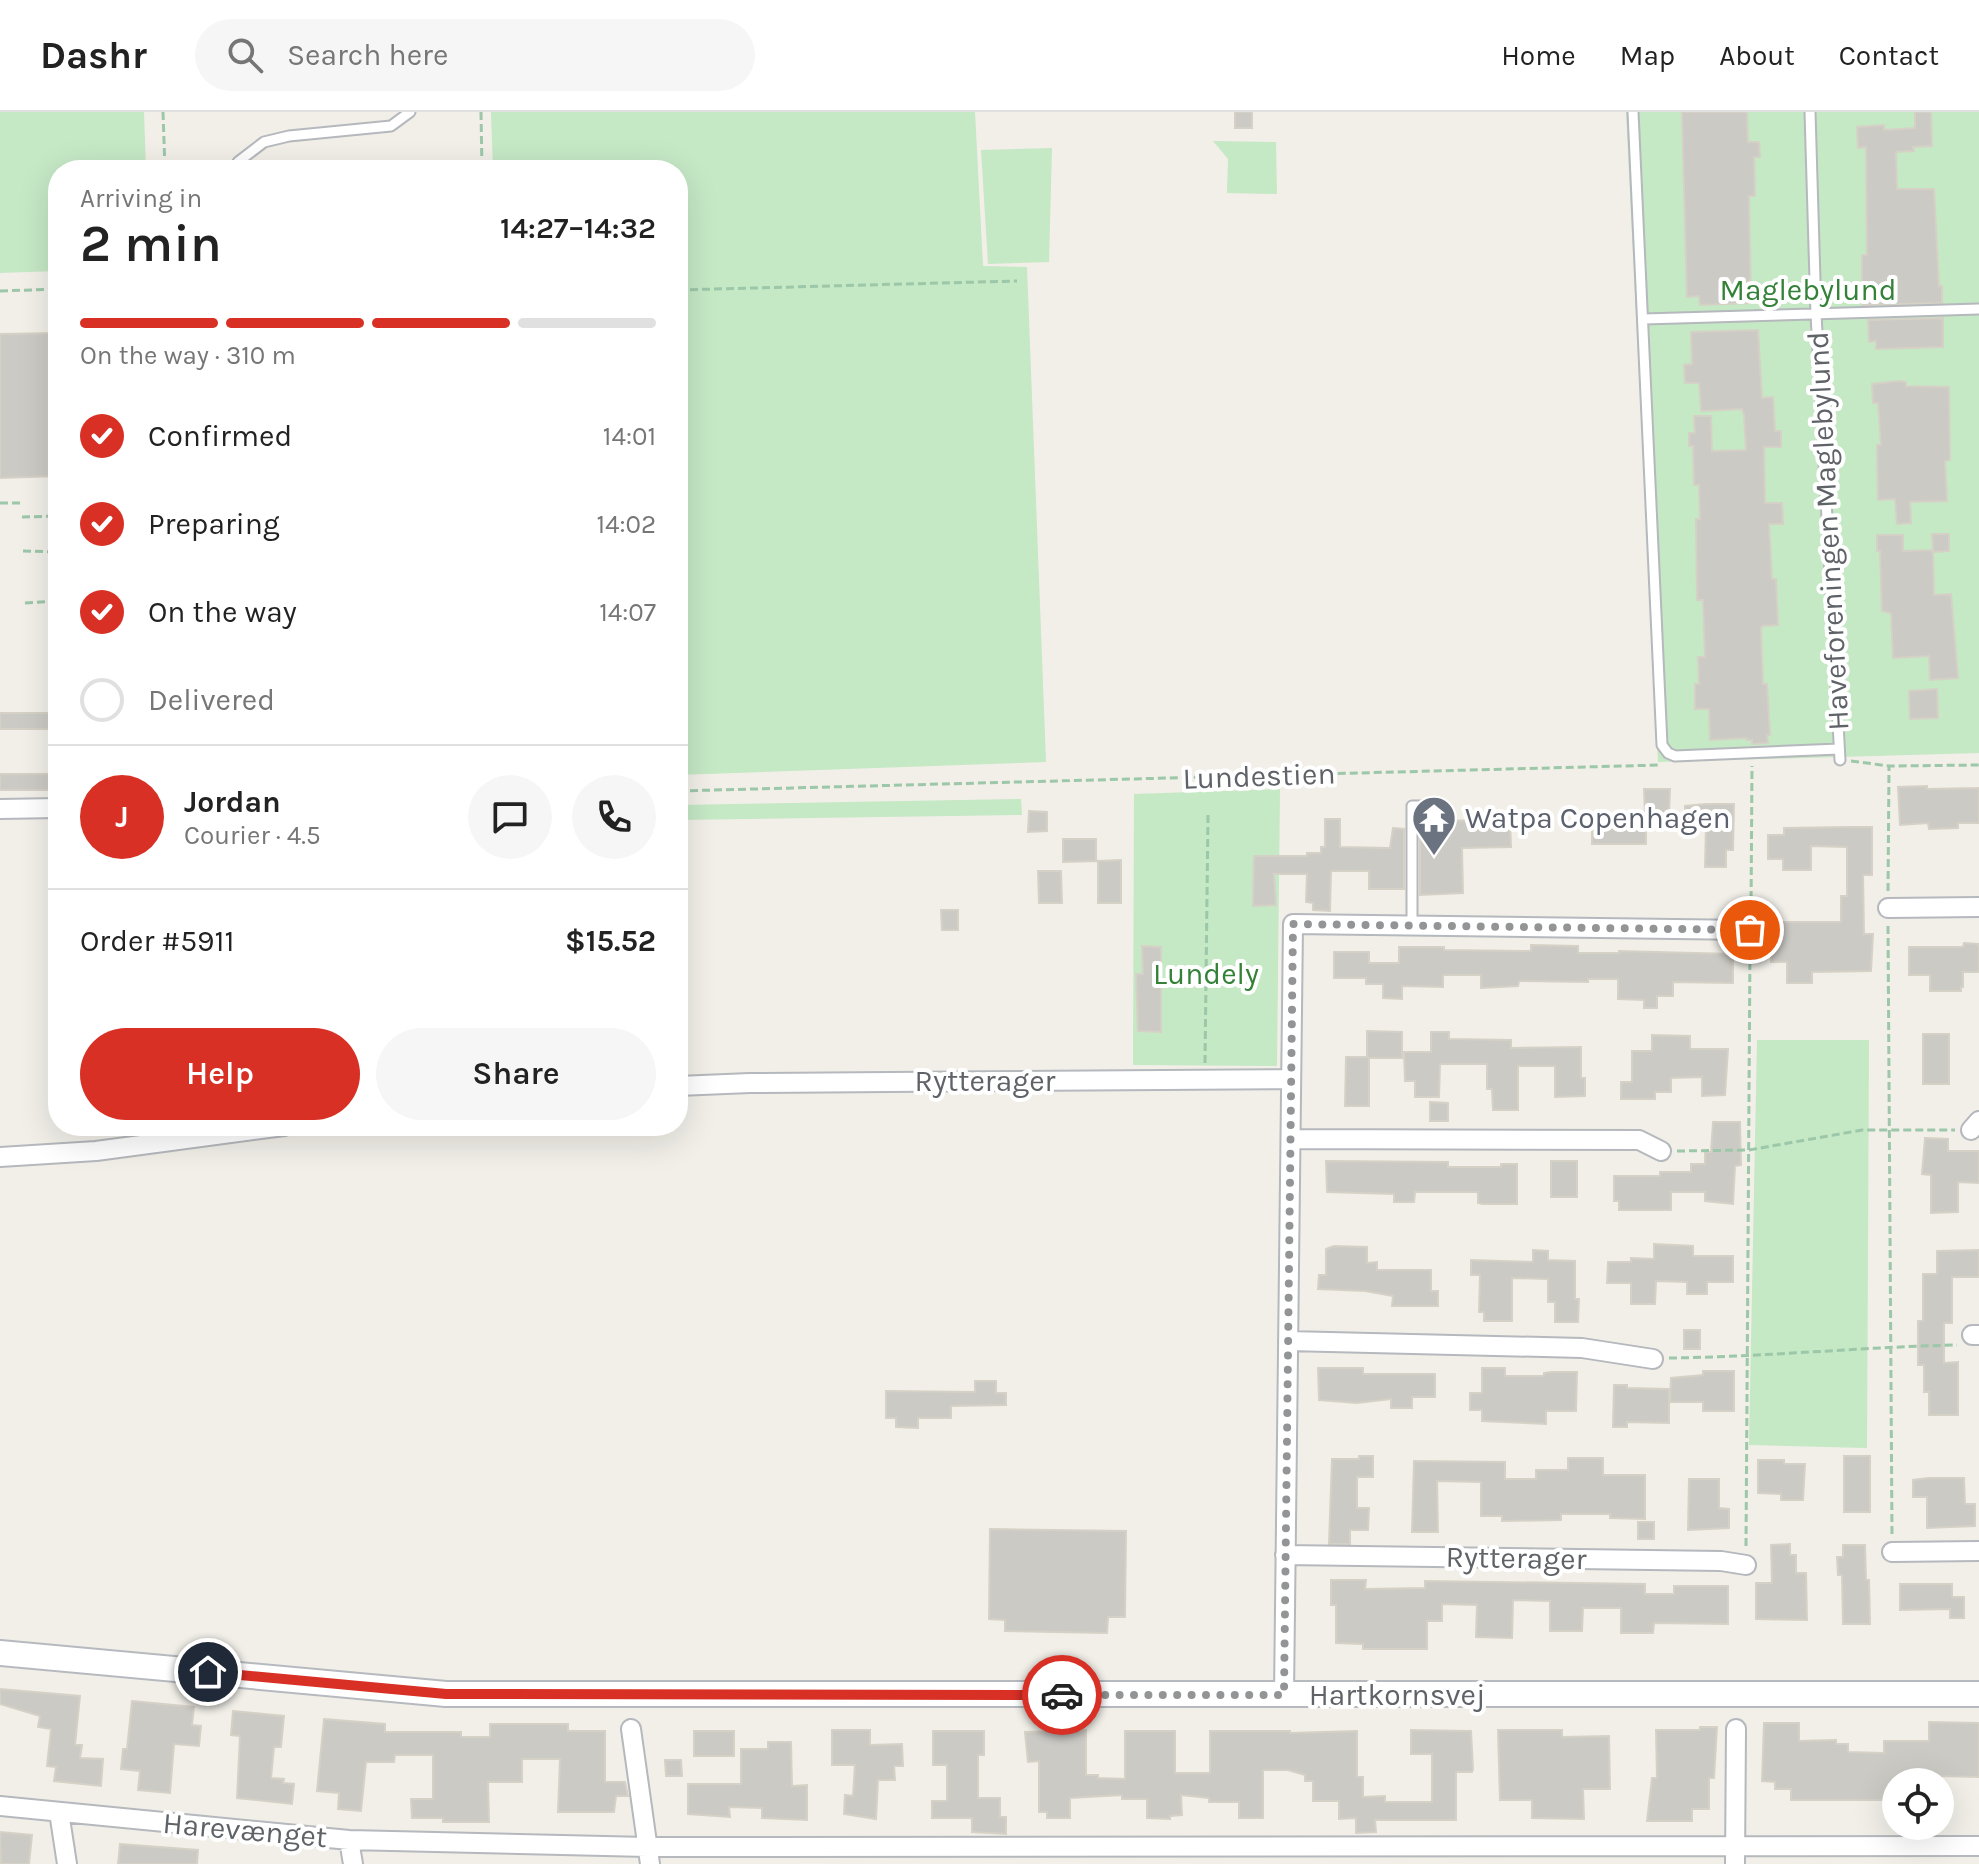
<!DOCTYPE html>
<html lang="en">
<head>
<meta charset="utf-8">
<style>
	:root { --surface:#fff; --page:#f6f6f6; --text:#222; --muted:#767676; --line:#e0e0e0; --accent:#d93025 }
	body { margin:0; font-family:Karla,sans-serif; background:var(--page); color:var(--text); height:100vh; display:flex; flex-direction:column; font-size:30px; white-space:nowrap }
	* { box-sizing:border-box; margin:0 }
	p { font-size:26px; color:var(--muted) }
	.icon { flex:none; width:44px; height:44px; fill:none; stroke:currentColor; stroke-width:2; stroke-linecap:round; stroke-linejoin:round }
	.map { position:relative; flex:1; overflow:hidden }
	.drawer { position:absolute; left:48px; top:48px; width:640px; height:976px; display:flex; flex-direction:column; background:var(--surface); border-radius:32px; box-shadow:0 8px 32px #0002 }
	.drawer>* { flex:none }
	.controls { position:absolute; left:1882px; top:1656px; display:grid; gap:16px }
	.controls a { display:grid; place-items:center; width:72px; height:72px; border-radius:50%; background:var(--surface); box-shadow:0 8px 32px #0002; font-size:40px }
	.pin { position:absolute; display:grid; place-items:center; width:68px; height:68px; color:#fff; margin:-34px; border:4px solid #fff; border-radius:50%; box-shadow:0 2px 8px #0007 }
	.courier { position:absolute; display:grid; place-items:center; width:80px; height:80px; margin:-40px; border:6px solid #d93025; border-radius:50%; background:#fff; color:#222; box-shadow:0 2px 10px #0007 }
	.overview em { font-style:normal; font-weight:600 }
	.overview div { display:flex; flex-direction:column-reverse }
	.overview { display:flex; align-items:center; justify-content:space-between; height:136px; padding:0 32px }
	h1 { font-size:52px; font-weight:600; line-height:60px }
	.bar { display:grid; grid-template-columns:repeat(4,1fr); gap:12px 8px; align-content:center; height:96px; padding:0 32px }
	.bar i { height:10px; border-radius:6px; background:var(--line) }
	.bar .on { background:var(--accent) }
	.bar p { grid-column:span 4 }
	.line { display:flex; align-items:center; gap:20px; padding:0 32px; border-top:2px solid var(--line) }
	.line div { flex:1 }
	.round { display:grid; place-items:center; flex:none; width:84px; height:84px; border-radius:42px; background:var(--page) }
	ol { padding:0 32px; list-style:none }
	li { display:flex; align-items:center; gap:24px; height:88px }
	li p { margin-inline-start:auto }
	li .icon { padding:8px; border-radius:50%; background:var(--accent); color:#fff; stroke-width:4 }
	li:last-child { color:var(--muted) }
	li i { width:44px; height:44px; border:4px solid var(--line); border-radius:50% }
	.cta { display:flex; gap:16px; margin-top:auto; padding:16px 32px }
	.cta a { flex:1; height:92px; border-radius:48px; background:var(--accent); color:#fff; font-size:32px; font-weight:600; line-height:92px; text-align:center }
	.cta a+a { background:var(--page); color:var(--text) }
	header { display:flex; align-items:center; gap:48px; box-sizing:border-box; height:112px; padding:0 40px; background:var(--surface); border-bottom:2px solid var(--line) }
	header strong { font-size:38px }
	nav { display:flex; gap:44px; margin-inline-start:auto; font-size:28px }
	.search { width:560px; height:72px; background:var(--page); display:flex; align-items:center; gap:20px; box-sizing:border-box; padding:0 28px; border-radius:44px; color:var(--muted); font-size:30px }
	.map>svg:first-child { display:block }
</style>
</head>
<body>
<header>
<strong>Dashr</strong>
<div class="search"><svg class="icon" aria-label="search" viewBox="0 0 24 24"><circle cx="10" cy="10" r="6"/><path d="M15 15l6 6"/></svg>Search here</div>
<nav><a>Home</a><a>Map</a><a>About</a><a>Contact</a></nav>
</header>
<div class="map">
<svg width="1979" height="1752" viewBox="0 0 1979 1752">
	<rect width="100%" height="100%" fill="#f1efe8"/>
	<path fill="#c5e8c5" d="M0,0H144L146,58H58V159L0,161Z
		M491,0H975L983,154L1027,155L1046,650L678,663V58H493Z
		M1626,0H1979V641L1658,650Z
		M1213,29L1276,30L1277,82L1227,81L1228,47Z
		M1052,36L1049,150L988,152L981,38Z
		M1280,677L1277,954L1133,953L1134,682Z
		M1021,687L1022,703L678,708V693Z
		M1757,928H1869L1867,1336L1749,1333Z"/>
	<path fill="#cccac5" stroke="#d6d1c6" stroke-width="2" d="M1235,0H1252V16H1235Z
		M1682,0H1747L1748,30H1759L1760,45H1754L1755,84H1749L1751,191L1700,193L1699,184L1687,185Z
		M1915,0H1931L1932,34L1913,35L1914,39L1896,40L1897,77H1934L1939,174H1942V191L1862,193V143H1867L1866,35L1858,36L1857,15L1884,13V18L1915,16Z
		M1943,206V235L1876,237V229L1869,230L1868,208Z
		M1758,218L1762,286L1773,285L1775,319H1781V335H1764L1765,391H1782L1783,412H1769L1772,467H1776L1778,513L1762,514L1761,517L1763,572H1767L1770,623H1767L1768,631L1752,632V628H1747V626L1710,628L1709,597H1695V572H1699L1698,545H1705L1703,488H1697L1696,407H1700L1699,373H1694L1693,334H1689V321H1695L1694,304H1711L1712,339L1746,338L1744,303L1742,297L1701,299L1699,271H1685L1684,253L1692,252L1691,220Z
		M58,221V364L0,366V222Z
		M1899,269L1906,270V274L1949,275L1950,348L1945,349L1947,389L1910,390L1911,411L1897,412L1895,387L1878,388L1877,333H1881L1878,291H1873L1872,272Z
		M1932,422H1949V439L1933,440L1934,483L1951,482L1958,566L1930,568L1929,544L1893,546L1891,501L1882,499L1880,439H1877V423H1903V439L1933,438Z
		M1937,577L1938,606L1910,607L1909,579Z
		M0,601H49V617H0Z
		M0,662H51V678H0Z
		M1927,674V677L1979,676V711H1958V716L1929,717L1928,711L1900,713L1898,675Z
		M1644,677H1670L1669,703H1646V732H1592V703L1645,702Z
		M1706,692H1734L1733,738H1726V755H1705L1706,714L1685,713V694Z
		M1029,699L1047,700V719L1028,720Z
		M1325,707H1340V735L1390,736L1393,716L1404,717V777H1369V759H1331L1330,799L1313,798V791L1306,790L1307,762H1274L1276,793L1253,794L1254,744H1307V741H1321V735H1325Z
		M1510,708L1511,735L1462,736L1463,781L1420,783V709Z
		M1847,715H1872V763H1863L1864,822H1873L1871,859L1812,860V871H1787V850H1771V810H1841V784H1847V735L1811,734V758H1783V747H1768V723H1784V716Z
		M1063,727H1096V749L1063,750Z
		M1121,748V791H1098V749Z
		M1038,759H1061L1062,791H1039Z
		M941,798H958V818H942Z
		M1964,831L1979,832V860H1963V875H1961V879H1930V863H1909V835H1963Z
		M1531,833L1578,834V841H1619V839L1733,842V871L1673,870V884H1657V896H1644V888L1618,887V867H1588V870L1519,869L1518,874L1481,876V863H1443V875L1402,874V887L1383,886V872H1366V866H1334V840H1369V851H1399V835H1444V838L1531,839Z
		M1142,834L1161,835V920L1138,919L1136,862H1143Z
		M1367,919L1402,920V946H1369V994H1345L1346,945H1367Z
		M1431,920H1449V927L1511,928V936L1581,935V966H1585V984L1555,985V954H1518V998H1493L1492,977H1487V952H1440L1439,985H1415V969H1405L1404,940H1431Z
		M1923,922H1949V972H1923Z
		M1652,923L1690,924V937H1728L1725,983L1702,984V965L1671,966V980H1655V987H1621V970H1632V939H1652Z
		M1430,990L1448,991V1009H1430Z
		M1713,1010H1740L1741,1053L1735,1054L1733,1092L1705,1089V1080H1671V1098H1619V1089H1614V1064H1660V1060H1691V1052H1705V1040H1711Z
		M1925,1026L1948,1027V1039H1979V1071L1958,1070V1100L1931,1101V1063L1922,1062Z
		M1326,1049L1448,1050V1055H1501V1052H1517V1092H1482L1478,1091V1080H1415L1414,1090H1394V1082L1327,1080Z
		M1551,1049H1577V1085H1551Z
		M1654,1132L1693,1134V1144H1733V1170H1707V1182H1687V1170L1656,1169L1655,1192H1631V1171H1607L1608,1150H1631V1146L1654,1147Z
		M1334,1134L1367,1135V1151L1377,1150V1158H1431V1179H1438V1194H1392L1393,1184L1365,1179L1318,1177L1319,1163H1326V1137Z
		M1533,1138L1548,1139V1148L1575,1149V1187H1579L1578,1210H1555V1190H1548V1167L1512,1166V1209H1484V1200H1479L1480,1163H1471V1148L1533,1150Z
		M1979,1138V1165H1952V1211H1944V1251L1958,1250V1303H1929V1280H1924V1253H1918V1209H1923V1162H1937V1139Z
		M1684,1218H1700V1237H1684Z
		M1318,1256H1363V1262H1435V1285H1412V1296H1391V1287L1357,1291L1319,1288Z
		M1482,1256H1505V1264H1544V1261L1551,1260H1577L1576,1299H1546V1312L1482,1309V1298H1470V1281H1482Z
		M1703,1259H1734V1299H1703V1290H1670L1671,1266L1703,1263Z
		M975,1269H996V1281H1006V1293L951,1294V1306H918V1316L896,1315V1306H886V1279L975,1280Z
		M1614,1273H1627V1276L1669,1277V1311L1627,1310V1315H1613Z
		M1359,1344H1373V1365H1357V1396H1369L1368,1418H1350V1432H1329L1332,1347H1359Z
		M1844,1344H1870V1400H1844Z
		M1568,1346H1603V1363H1645V1407L1610,1406V1402H1561V1408L1502,1409V1404H1481V1370L1437,1369L1438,1420H1412L1414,1349L1505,1350V1367H1536V1358H1568Z
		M1758,1348H1784V1352H1805L1803,1388H1781V1382L1758,1381Z
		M1928,1366H1964L1965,1392H1975V1414L1927,1416V1385H1913V1368Z
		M1689,1367H1719V1396L1729,1397V1416L1688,1418Z
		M1638,1410H1654V1427H1638Z
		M990,1417L1126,1419L1125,1505H1108L1107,1521L1005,1519V1508L989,1507Z
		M1790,1432V1443H1796V1461H1806L1807,1508L1756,1507V1471H1772L1771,1433Z
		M1843,1433H1865L1866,1468H1869L1870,1512H1843L1842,1463H1838L1837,1445H1843Z
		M1331,1468H1366L1365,1477L1425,1476V1469L1645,1472V1482H1674V1474H1728V1512L1654,1511L1653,1521H1621V1496H1583L1582,1519H1550V1489L1513,1488L1512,1526L1476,1525L1477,1493L1442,1492V1509H1427V1537H1363V1532L1336,1531V1493H1331Z
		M1900,1472H1952V1485H1964V1506H1950V1497L1900,1498Z
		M0,1577L80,1584L75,1633H82L80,1646L103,1647L101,1674L54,1669L56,1655L47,1654L51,1617L38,1615L40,1604L0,1592Z
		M132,1589L194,1595L192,1613L201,1614L199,1634L174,1632L170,1681L138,1678L140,1659L121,1657L123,1637H127Z
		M233,1599L284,1604L281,1635H274L271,1666L284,1667L283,1671L294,1672L292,1692L237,1686L240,1624L231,1623Z
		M324,1607L385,1612V1620H461V1625H490V1612H568V1619H605V1670H625L628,1684H616L614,1700H558L560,1647H522V1670H488L489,1710H443V1706H412L411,1687H433V1643H395L394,1650H366L361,1699L338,1697L339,1681L317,1679Z
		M1929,1610L1979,1611V1665L1940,1664L1939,1670H1891V1688H1791V1677H1775V1670L1762,1669L1764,1611H1799V1629L1836,1628V1632H1848V1640L1884,1641V1629H1929Z
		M1700,1615H1717L1714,1666H1709V1697H1692V1709H1647L1652,1666H1657L1656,1618H1700Z
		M832,1618H870V1633L902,1632L903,1654H894L895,1668H878L876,1707L844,1702L845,1683L853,1684L855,1653H832Z
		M1086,1618V1663H1098V1666L1125,1667V1619H1175V1661H1210V1619H1290V1621L1357,1619V1665H1363V1685L1385,1684V1690H1432V1642H1411V1618L1471,1619L1473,1657L1472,1660H1456V1708H1375L1376,1720L1356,1721V1706L1339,1707V1689H1313V1669H1305V1663L1288,1658H1263V1706H1239V1690H1209V1686L1181,1683L1182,1703L1170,1704V1707L1147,1706V1687H1122V1683L1070,1686V1706H1047V1700H1039V1649L1028,1650L1025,1620Z
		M1498,1618H1562V1625L1609,1624L1610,1677H1583L1584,1707L1532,1706V1688H1500Z
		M694,1619H734V1644H694Z
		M933,1619H984V1643H978V1686H1000V1705H1006V1722L972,1720V1706H932V1689H947V1653H933Z
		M768,1630H791L792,1674L807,1673V1708L762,1706V1696L729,1695L730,1705L688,1702V1672H741V1637H768Z
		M665,1648H681L682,1664H666Z
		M0,1720L32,1723L29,1752H1Z
		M120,1732L198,1738L197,1752H118Z"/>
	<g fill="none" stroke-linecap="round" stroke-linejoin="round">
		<g stroke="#b5b8bc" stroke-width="13">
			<path id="lane" d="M1633,0L1662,633L1668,641L1675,644L1839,637
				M1810,0L1816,202L1840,648
				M238,50L264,30L289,24L391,14L410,0
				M1644,207L1979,197
				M1412,814V694H1423"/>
		</g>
		<g stroke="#b5b8bc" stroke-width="22">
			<path id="street" d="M0,697L58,696
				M1888,796L1979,795
				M678,974L750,971L1291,967
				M1971,1018L1979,1009
				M1291,1027L1639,1028L1661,1039
				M0,1045L96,1039L284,1014
				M1972,1223H1979
				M1288,1229L1582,1236L1653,1247
				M1892,1440L1979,1439
				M1285,1443L1721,1449L1746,1453
				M1284,1583L1293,812L1750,818
				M631,1617L650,1752
				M0,1694L349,1728L647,1735L1979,1734
				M59,1700L67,1752
				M349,1728L353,1752
				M1735,1752L1736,1617"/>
		</g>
		<g stroke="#b6babf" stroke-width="28">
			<path id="secondary" d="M0,1541L446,1582H1979"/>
		</g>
		<path stroke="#9cc7a9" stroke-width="3" stroke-dasharray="8 4" stroke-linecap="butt" d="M163,0L165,58
			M481,0L482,58
			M678,178L1017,169
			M0,179L58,177
			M0,391H21
			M22,405L58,404
			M53,405L58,589
			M23,439L58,440
			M25,491L58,489
			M1851,649L1889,654L1979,653
			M678,679L1660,653
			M1888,779L1889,654
			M1751,799L1752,654
			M1888,814L1892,1423
			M1205,951L1208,703
			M1677,1039L1749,1038L1862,1018H1955
			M1669,1246C1765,1245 1860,1235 1957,1233
			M1746,1434L1750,834"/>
		<use href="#lane" stroke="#fff" stroke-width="9"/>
		<use href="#street" stroke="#fff" stroke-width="18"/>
		<use href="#secondary" stroke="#fff" stroke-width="24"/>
	</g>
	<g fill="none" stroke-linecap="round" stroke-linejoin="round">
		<path stroke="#929495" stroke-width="8" stroke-dasharray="0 14.4" d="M1062,1583H1284L1293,812L1750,818"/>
		<path stroke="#d93025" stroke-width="10" d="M208,1560L446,1582L1062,1583"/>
	</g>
	<defs>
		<g id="temple-pin" transform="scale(2.3)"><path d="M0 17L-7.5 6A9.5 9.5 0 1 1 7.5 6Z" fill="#6b7280" stroke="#fff"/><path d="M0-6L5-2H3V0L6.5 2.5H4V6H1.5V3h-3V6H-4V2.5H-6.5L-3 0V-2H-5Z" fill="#fff"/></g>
	</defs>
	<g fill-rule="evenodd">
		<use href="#temple-pin" x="1434" y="706"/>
	</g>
	<g text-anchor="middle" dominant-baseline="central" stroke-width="8" stroke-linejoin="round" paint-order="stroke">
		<g font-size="30" fill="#348238" stroke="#fff">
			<text x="1808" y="178">Maglebylund</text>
			<text x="1206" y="862">Lundely</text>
		</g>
		<g font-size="30" fill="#5f6368" stroke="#fff">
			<text transform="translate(1828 419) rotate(-93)">Haveforeningen Maglebylund</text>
			<text transform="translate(1259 664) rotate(-2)">Lundestien</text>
			<text x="985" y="969">Rytterager</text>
			<text transform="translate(1516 1446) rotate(1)">Rytterager</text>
			<text x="1397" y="1583">Hartkornsvej</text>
			<text transform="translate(245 1718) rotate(5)">Harevænget</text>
		</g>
		<g font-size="30" fill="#5b616d" stroke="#fff" text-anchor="start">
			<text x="1465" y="706">Watpa Copenhagen</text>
		</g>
	</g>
</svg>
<div class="controls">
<a><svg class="icon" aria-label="locate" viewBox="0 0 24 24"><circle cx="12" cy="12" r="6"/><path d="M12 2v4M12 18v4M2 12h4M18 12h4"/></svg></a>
</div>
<div class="pin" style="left:1750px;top:818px;background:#ea580c"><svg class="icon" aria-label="bag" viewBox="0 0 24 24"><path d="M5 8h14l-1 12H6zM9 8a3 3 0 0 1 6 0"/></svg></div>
<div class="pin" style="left:208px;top:1560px;background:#1f2937"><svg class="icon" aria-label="home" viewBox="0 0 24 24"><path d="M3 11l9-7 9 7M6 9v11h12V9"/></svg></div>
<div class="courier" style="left:1062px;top:1583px"><svg class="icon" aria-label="car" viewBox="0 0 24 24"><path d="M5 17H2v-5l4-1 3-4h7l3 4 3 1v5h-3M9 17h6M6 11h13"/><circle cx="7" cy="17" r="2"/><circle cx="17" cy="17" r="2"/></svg></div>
<section class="drawer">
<div class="overview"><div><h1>2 min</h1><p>Arriving in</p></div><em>14:27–14:32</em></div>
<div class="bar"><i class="on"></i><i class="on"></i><i class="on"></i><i></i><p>On the way · 310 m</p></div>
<ol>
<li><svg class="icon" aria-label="check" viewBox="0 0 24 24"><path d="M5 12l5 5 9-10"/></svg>Confirmed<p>14:01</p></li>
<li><svg class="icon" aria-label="check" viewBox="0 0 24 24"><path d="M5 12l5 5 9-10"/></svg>Preparing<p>14:02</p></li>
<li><svg class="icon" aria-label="check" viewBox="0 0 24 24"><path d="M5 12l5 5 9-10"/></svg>On the way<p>14:07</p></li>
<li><i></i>Delivered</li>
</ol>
<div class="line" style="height:144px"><b class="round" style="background:var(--accent);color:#fff">J</b><div><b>Jordan</b><p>Courier · 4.5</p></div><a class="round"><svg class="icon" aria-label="chat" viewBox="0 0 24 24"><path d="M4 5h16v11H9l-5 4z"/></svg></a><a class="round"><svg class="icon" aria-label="phone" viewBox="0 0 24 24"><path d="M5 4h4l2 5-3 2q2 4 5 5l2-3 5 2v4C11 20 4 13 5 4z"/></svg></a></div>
<div class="line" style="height:104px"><div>Order #5911</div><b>$15.52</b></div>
<div class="cta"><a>Help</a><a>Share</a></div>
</section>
</div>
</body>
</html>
